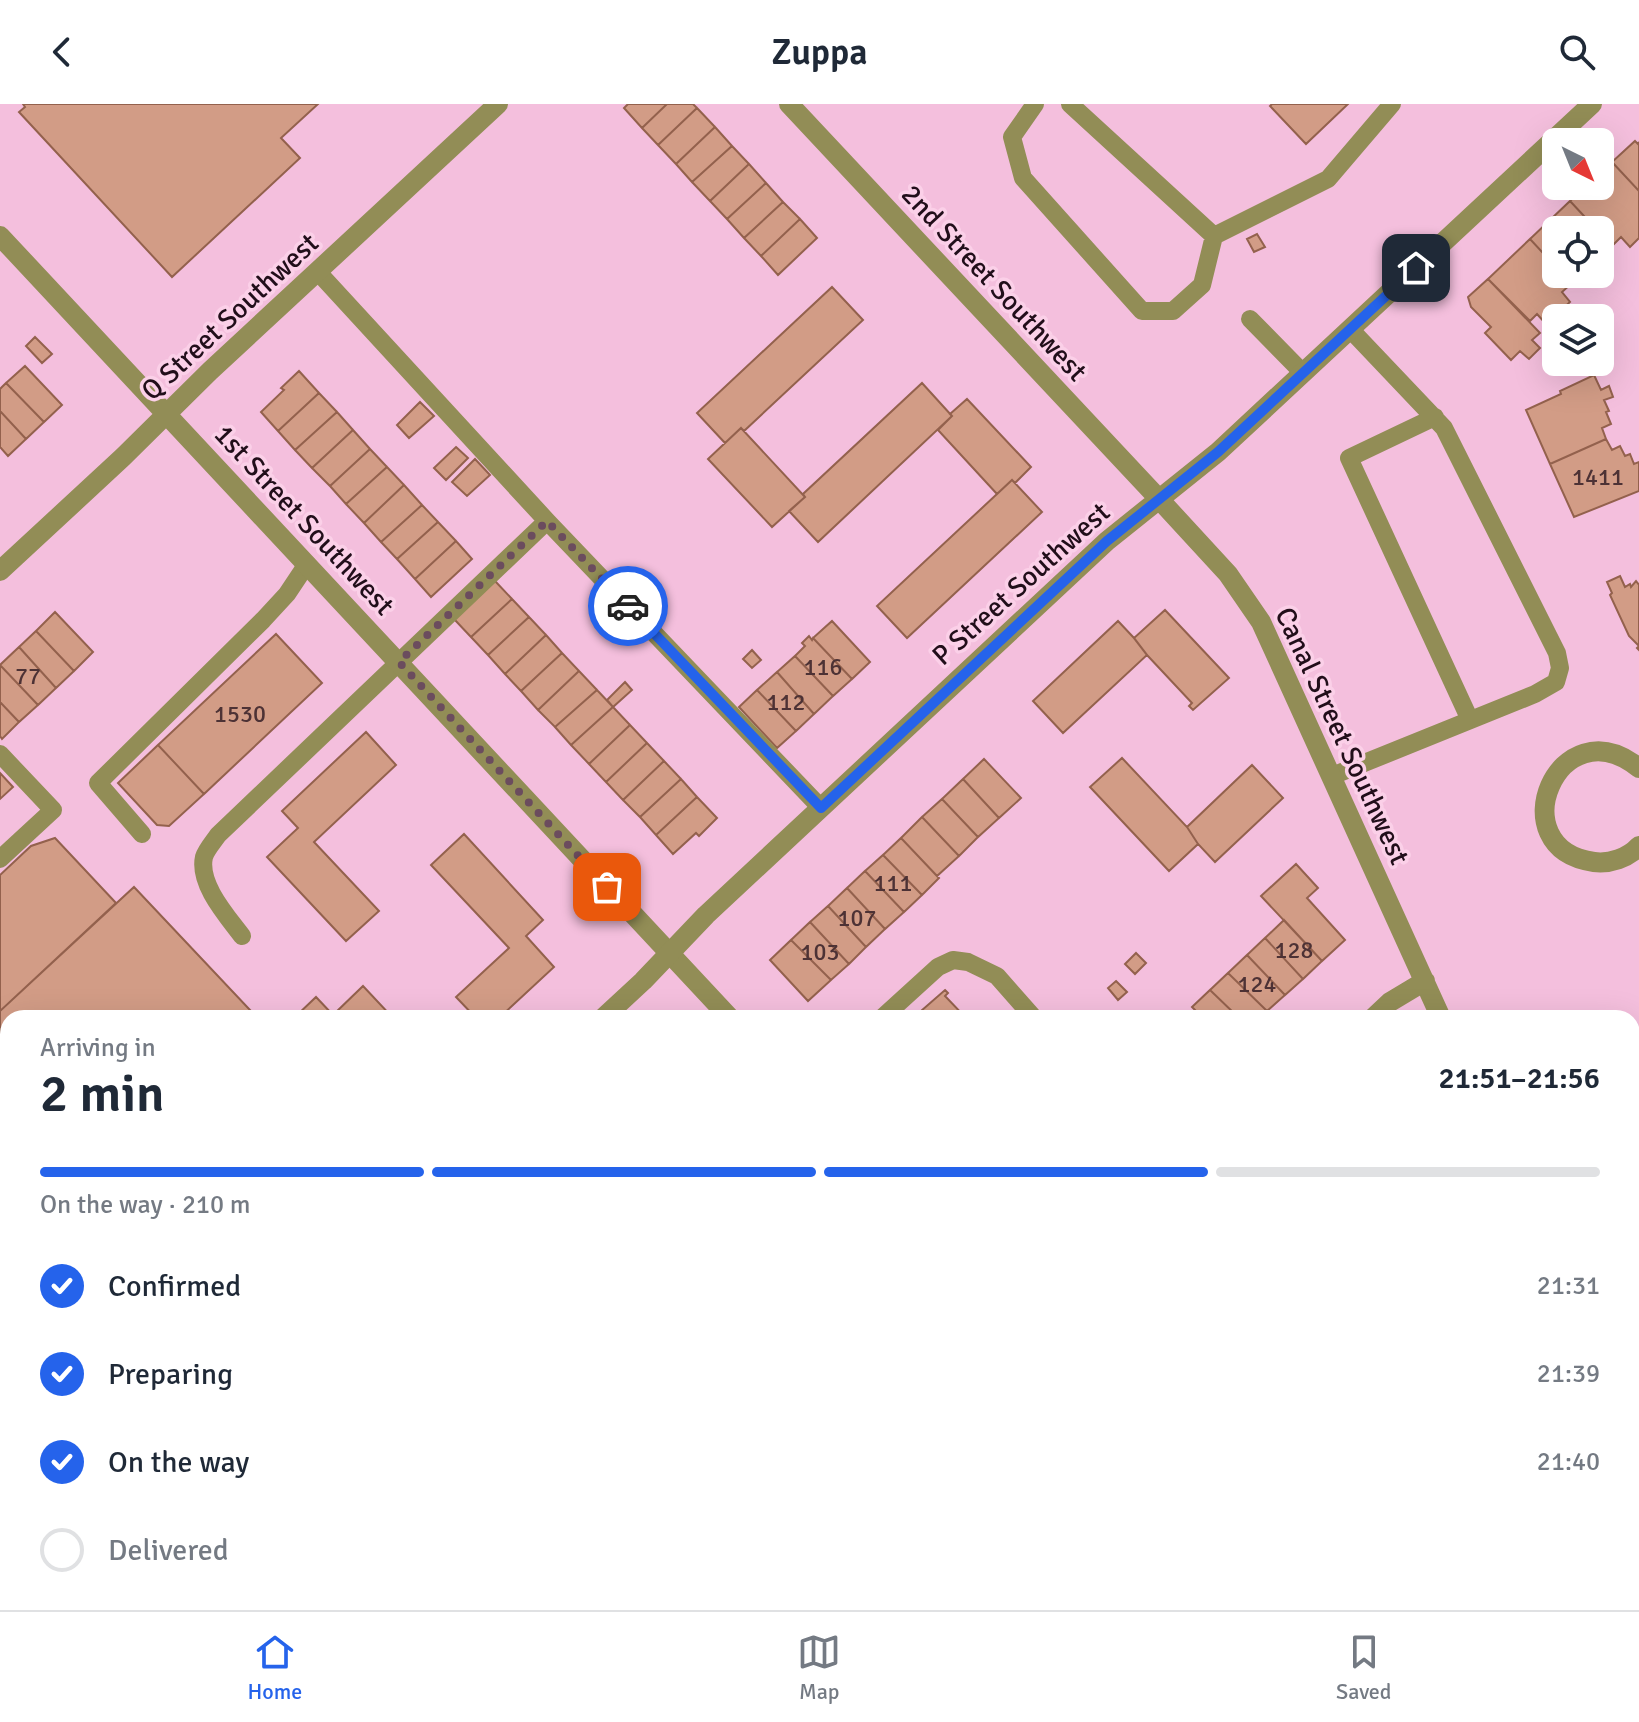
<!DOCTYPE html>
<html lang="en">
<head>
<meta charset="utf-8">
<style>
	:root { --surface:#fff; --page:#f6f6f7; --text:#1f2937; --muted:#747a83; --line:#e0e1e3; --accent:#2563eb }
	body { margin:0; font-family:Signika,sans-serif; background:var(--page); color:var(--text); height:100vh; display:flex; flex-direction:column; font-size:30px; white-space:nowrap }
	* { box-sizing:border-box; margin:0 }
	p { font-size:26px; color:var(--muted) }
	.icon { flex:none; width:44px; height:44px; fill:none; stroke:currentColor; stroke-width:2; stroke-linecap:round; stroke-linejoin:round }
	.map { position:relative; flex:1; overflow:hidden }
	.panel { position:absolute; left:0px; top:906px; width:1640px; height:600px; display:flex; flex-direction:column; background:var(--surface); border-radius:24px 24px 0 0; box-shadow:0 8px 32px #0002 }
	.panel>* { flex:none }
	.needle { width:52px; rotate:137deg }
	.fabs { position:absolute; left:1542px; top:24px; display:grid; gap:16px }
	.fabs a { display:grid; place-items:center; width:72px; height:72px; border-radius:12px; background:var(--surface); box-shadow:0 8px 32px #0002; font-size:40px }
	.pin { position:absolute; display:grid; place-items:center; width:68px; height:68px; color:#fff; margin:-34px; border-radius:16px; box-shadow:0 4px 12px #0006 }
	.courier { position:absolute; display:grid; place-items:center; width:80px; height:80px; margin:-40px; border:6px solid #2563eb; border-radius:50%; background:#fff; color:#222; box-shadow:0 2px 10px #0007 }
	.headline em { font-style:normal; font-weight:600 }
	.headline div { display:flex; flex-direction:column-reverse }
	.headline { display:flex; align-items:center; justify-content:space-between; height:136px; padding:0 40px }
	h1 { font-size:52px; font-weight:600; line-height:60px }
	.bar { display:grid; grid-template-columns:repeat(4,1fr); gap:12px 8px; align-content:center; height:96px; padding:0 40px }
	.bar i { height:10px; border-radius:6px; background:var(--line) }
	.bar .selected { background:var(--accent) }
	.bar p { grid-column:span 4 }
	ol { padding:0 40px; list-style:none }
	li { display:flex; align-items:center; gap:24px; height:88px }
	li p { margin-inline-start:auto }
	li .icon { padding:8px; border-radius:50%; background:var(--accent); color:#fff; stroke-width:4 }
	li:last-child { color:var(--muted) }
	li i { width:44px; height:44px; border:4px solid var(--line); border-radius:50% }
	header { display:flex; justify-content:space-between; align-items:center; height:104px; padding:0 40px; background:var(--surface); font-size:36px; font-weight:600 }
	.dock { display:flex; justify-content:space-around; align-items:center; height:112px; border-top:2px solid var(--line); background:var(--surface); font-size:22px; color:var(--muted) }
	.dock a { display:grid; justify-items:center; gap:4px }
	.dock .selected { color:var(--accent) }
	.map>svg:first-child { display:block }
</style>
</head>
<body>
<header><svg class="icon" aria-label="back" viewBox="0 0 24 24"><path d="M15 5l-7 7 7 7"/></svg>Zuppa<svg class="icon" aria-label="search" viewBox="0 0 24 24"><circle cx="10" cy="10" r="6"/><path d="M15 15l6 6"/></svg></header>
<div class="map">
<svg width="1639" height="1506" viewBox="0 0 1639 1506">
	<rect width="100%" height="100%" fill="#f4bfdd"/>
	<path fill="#d29c86" stroke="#93614d" stroke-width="2" d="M23,0H318L281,34L300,54L172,173L19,8L25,3Z
		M628,0H667L642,24L624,4Z
		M667,0H693L697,4L658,41L642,24Z
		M1272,0H1348L1306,40L1270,2Z
		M697,4L715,23L676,60L658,41Z
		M715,23L732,42L692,78L676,60Z
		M1635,37L1638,40L1639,38V87L1612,58Z
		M732,42L749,60L710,97L692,78Z
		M1612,58L1639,87V134L1630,143L1621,133L1612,142L1600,129V126H1597L1570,97L1586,82H1600V69Z
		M749,60L766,79L727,115L710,97Z
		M766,79L783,98L744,134L727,115Z
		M1570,97L1597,126H1556V163L1530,135Z
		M783,98L800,115L761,152L744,134Z
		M800,115L817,134L778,171L761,152Z
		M1600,129L1612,142L1603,150L1612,160L1589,182L1580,172L1571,180L1562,170H1600Z
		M1257,130L1265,143L1254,148L1247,135Z
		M1530,135L1556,163V170H1562L1571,180L1562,188L1570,198L1546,220L1537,210L1530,217L1488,175Z
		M1488,175L1540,229L1532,236L1540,244L1529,255L1520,247L1511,256L1485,229L1491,223L1471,203L1468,193Z
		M832,183L863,216L744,327L741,324L725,339L697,309Z
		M35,233L52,250L42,259L26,242Z
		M25,262L62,301L44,318L6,279Z
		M299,267L319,289L278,327L261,308L284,286L281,284Z
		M1594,271L1601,286L1609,282L1613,293L1604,296L1609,307L1606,308L1611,320L1602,324L1606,335L1550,360L1526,306L1561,290L1560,287Z
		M6,279L44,318L26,335L0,307V285Z
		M922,279L952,312L818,438L789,407L805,393L803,390Z
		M319,289L337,308L295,346L278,327Z
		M967,295L1031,363L1015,379L1012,376L997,390L938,326L952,312L950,310Z
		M420,298L434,312L409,334L397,321Z
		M0,307L26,335L8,352L0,343Z
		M337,308L353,326L312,364L295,346Z
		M741,324L805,393L772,423L708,355Z
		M353,326L370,345L330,382L312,364Z
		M1606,335L1612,346L1620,342L1625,352L1630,350L1634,360L1639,358V387L1574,413L1550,360Z
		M456,343L468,354L446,376L434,364Z
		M370,345L387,363L346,400L330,382Z
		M475,355L490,371L467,392L452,378Z
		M387,363L404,381L364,419L346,400Z
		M1012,376L1042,408L907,534L877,502Z
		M404,381L422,401L381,438L364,419Z
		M422,401L438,418L397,455L381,438Z
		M438,418L456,437L415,475L397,455Z
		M456,437L472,455L431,493L415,475Z
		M1620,472L1625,483L1630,480L1631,483L1636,477L1639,481V546L1637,544L1639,542L1629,532L1610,491L1612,489L1607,478Z
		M495,477L512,495L471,533L454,515Z
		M512,495L529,513L488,551L471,533Z
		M1165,506L1229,574L1193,606L1189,602L1192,599L1147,551L1134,534Z
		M55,508L93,548L74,567L36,527Z
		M529,513L546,531L505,570L488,551Z
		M832,517L870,558L852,575L813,534Z
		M1118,517L1134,534L1147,551L1063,629L1033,597Z
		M36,527L74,567L56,584L19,543Z
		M276,530L322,579L204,690L158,641Z
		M546,531L562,549L521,587L505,570Z
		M809,532L812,536L813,534L852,575L833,592L795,552L805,542L802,539Z
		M19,543L56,584L38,601L0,561Z
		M752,546L761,556L752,564L743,555Z
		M562,549L579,567L538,606L521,587Z
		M795,552L833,592L814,610L777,568Z
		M0,561L38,601L19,618L0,598Z
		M579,567L597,586L555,623L538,606Z
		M777,568L814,610L796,627L757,586Z
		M625,578L632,586L613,603L607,596Z
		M597,586L613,603L571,641L555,623Z
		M757,586L796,627L777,644L739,603Z
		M0,598L19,618L2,635L0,632Z
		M613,603L630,621L589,660L571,641Z
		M630,621L647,639L606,678L589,660Z
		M366,628L396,661L314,738L379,807L346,837L267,753L298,724L282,707Z
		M647,639L664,657L623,696L606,678Z
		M158,641L204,690L169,722L157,721L118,679Z
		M1122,654L1187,723L1198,740L1169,767L1090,683Z
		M984,655L1021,694L999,714L963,675Z
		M664,657L681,675L640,713L623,696Z
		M1252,661L1283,694L1215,758L1198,740L1187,723Z
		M0,669L13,683L0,695Z
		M681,675L697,693L656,731L640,713Z
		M963,675L999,714L978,733L942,695Z
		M697,693L717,714L699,732L696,729L673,750L656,731Z
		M942,695L978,733L959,752L922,713Z
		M922,713L959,752L937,772L901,734Z
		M464,730L543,816L526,832L554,863L499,914H476L456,893L509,844L431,761Z
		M55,734L116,799L0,907V771L31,742Z
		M901,734L939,774L922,791L883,751Z
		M883,751L922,791L904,808L865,767Z
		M1296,760L1318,784L1307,794L1345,836L1322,857L1261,792Z
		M865,767L904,808L885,825L847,784Z
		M134,783L250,906L242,914H8V1045L0,1037V907Z
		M847,784L885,825L866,843L828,802Z
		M828,802L866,843L849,860L810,818Z
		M1284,816L1322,857L1303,875L1265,834Z
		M810,818L849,860L831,876L791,836Z
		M1265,834L1303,875L1285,891L1247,851Z
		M791,836L831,876L808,897L770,856Z
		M1136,849L1146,859L1135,870L1125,860Z
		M1247,851L1285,891L1267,907L1228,869Z
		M1228,869L1267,907L1260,914H1239L1210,886Z
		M1116,877L1127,888L1118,896L1108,884Z
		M363,882L393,914H294L316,893L333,911Z
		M945,886L948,889L945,892L966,914H913Z
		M1210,886L1239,914H1203L1192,903Z
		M177,1498H212L203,1506H180L175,1501Z
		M212,1498H250L242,1506H203Z
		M445,1498H524L516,1506H453Z
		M847,1498H914L905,1506H839Z
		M1055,1498H1122L1114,1506H1049L1052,1504L1050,1502Z
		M1373,1498H1435L1442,1506H1381Z
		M1562,1498H1630L1622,1506H1553Z"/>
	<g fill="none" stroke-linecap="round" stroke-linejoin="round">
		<path stroke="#928d56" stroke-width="18" d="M1035,0L1012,33L1023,74L1142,207H1173L1202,181L1214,132
			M1070,0L1214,132L1328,75L1392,0
			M318,168L547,417L821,704
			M1250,215L1303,269
			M1435,313L1349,354L1470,616
			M0,650L53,706L0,755
			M1332,672L1535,590L1556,578L1560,564L1557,549L1444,324L1350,225
			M142,730L98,679L263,516L287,490L307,460
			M242,832C227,812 198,780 204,753C206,746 214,737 218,731L547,417
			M882,914L938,863L953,856L968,858L997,872L1034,914
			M0,1284L8,1292
			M1632,1420L1639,1416
			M988,1506L997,1498
			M1489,1506L1497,1498"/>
		<path stroke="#928d56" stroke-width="20" d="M0,132L730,914
			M1159,395L1228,470L1261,518L1441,914
			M0,467L123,353L210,267L498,0
			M1639,664C1558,599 1498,745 1594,758C1610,760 1628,754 1639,742
			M1373,914L1390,898L1425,877
			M1632,1072L1639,1069
			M0,1127L8,1135
			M1632,1336L1639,1351
			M347,1498L354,1506
			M1275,1498L1282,1506
			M736,1506L745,1498"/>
		<path stroke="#928d56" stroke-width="20" d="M789,0L1159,395
			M603,914L643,877L706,811L1107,437L1218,348L1592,0
			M0,1475L8,1468"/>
	</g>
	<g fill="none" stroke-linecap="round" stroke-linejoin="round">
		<path stroke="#6b4c5e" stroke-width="8" stroke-dasharray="0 14.4" d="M607,783L399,558L547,417L628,502"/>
		<path stroke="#2563eb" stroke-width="10" d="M628,502L821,704L1107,437L1218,348L1416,164"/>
	</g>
	<g text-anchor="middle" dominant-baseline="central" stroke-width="7" stroke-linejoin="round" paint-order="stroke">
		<g font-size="24" fill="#4d3235">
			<text x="1598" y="373">1411</text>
			<text x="823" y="563">116</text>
			<text x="28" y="572">77</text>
			<text x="786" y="598">112</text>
			<text x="240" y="610">1530</text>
			<text x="893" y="779">111</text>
			<text x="857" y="814">107</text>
			<text x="1294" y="846">128</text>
			<text x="820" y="848">103</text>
			<text x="1257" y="880">124</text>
		</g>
		<g font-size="28" fill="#210e1a" stroke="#fbd0e8">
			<text transform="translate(994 179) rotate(47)">2nd Street Southwest</text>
			<text transform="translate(230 213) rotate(-43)">Q Street Southwest</text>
			<text transform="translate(304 416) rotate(47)">1st Street Southwest</text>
			<text transform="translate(1021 480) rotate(-42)">P Street Southwest</text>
			<text transform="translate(1342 632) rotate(65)">Canal Street Southwest</text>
		</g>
	</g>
</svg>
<div class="fabs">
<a><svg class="needle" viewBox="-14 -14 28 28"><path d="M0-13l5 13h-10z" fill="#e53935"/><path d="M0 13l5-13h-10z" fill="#747a83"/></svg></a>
<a><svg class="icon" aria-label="locate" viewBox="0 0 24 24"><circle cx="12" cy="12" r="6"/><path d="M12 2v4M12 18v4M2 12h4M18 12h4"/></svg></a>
<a><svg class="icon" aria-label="layers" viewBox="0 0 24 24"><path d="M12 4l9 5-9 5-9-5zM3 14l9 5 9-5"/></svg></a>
</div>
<div class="pin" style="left:607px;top:783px;background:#ea580c"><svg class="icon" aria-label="bag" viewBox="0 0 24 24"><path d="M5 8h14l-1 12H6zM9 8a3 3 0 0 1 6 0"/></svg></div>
<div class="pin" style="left:1416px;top:164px;background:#1f2937"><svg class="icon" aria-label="home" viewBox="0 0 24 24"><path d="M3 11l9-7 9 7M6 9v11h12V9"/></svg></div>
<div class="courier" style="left:628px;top:502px"><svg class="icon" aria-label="car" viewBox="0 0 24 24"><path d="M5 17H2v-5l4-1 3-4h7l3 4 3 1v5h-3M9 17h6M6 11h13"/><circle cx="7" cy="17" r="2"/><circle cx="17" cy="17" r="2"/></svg></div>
<section class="panel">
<div class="headline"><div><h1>2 min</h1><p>Arriving in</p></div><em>21:51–21:56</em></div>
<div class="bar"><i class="selected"></i><i class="selected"></i><i class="selected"></i><i></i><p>On the way · 210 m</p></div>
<ol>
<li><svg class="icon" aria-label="check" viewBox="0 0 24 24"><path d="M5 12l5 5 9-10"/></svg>Confirmed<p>21:31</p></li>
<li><svg class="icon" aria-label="check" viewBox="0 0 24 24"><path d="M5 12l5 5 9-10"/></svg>Preparing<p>21:39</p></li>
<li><svg class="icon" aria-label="check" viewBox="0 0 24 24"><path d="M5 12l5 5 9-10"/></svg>On the way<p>21:40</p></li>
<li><i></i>Delivered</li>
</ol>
</section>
</div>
<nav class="dock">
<a class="selected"><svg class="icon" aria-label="home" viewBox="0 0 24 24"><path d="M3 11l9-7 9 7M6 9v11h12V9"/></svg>Home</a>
<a><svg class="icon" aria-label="map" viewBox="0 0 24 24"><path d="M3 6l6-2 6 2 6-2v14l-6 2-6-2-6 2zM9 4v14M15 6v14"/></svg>Map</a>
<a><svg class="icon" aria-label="saved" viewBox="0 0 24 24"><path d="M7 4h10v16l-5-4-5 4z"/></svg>Saved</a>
</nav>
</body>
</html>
